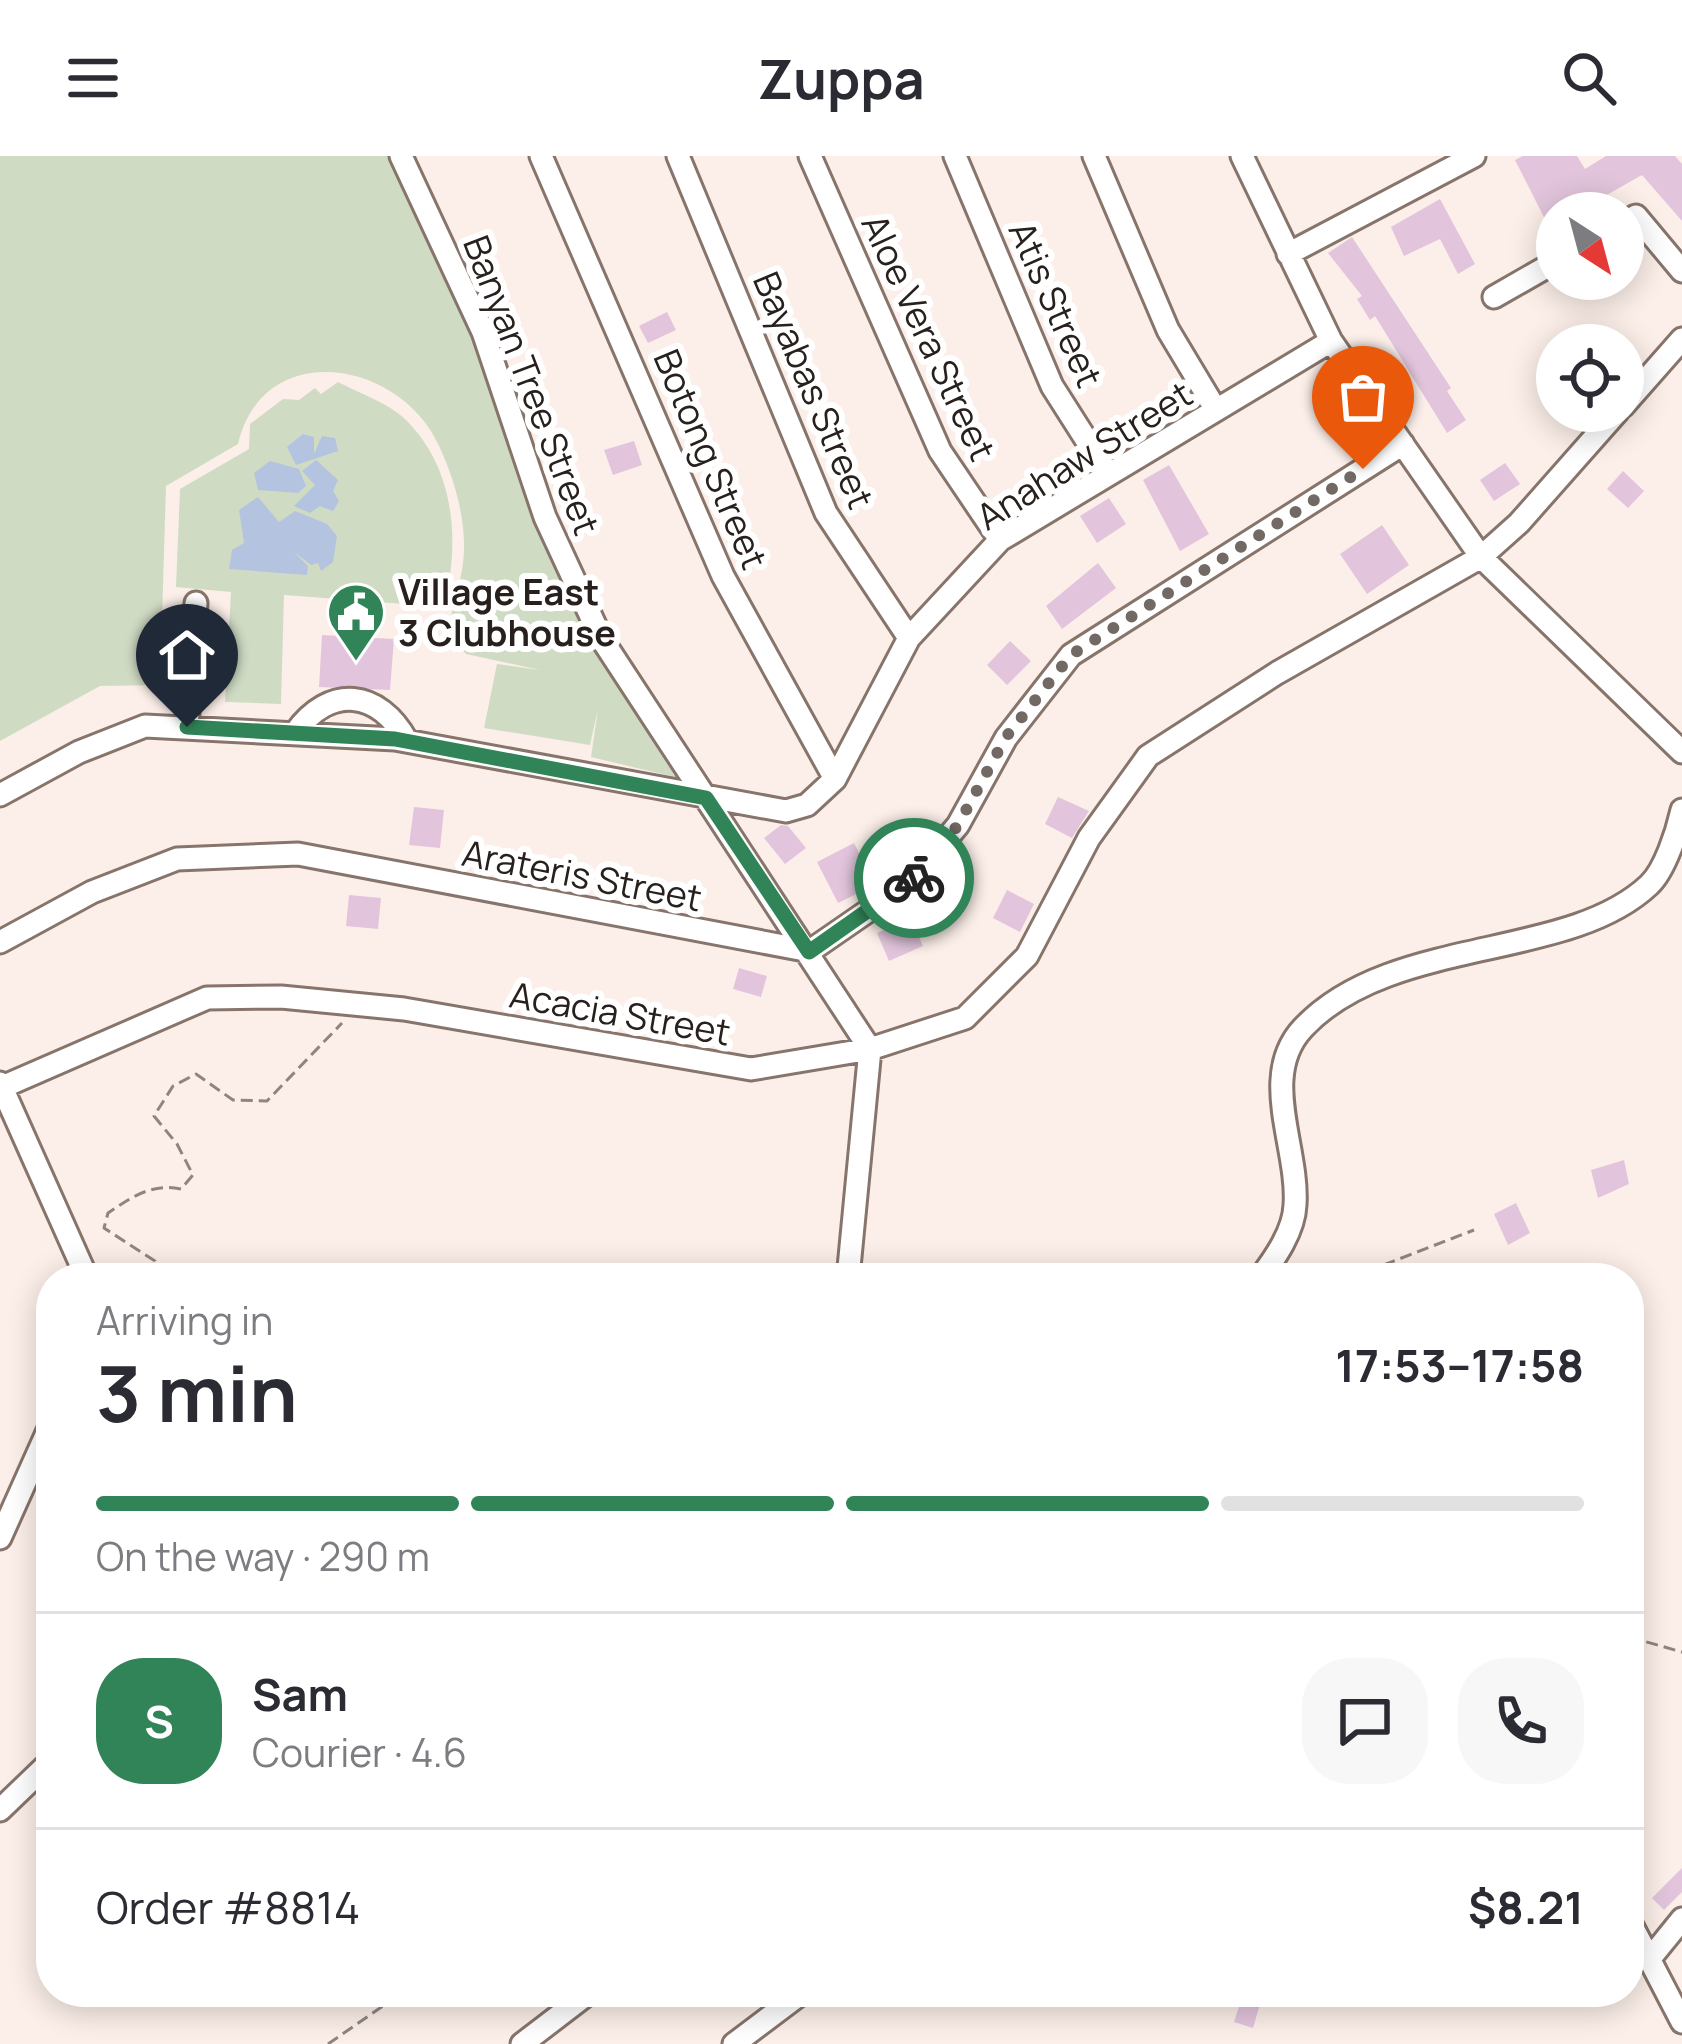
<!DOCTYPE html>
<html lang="en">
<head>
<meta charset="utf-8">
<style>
	:root { --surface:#fff; --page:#f7f7f7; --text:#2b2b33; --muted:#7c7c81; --line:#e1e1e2; --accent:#308457 }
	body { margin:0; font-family:Manrope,sans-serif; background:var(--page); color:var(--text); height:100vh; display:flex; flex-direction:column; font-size:45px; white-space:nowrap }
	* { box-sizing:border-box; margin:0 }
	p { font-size:39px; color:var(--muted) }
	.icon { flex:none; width:66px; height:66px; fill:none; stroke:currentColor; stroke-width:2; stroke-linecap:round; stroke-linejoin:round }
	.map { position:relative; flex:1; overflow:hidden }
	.side { position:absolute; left:36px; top:1107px; width:1608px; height:744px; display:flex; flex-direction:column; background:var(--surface); border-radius:48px; box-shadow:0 6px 30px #0003 }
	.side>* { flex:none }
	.needle { width:78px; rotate:144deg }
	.fabs { position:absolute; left:1536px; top:36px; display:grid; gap:24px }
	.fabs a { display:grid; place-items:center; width:108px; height:108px; border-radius:50%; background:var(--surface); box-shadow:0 6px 30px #0003; font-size:60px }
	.pin { position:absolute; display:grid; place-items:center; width:102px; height:102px; color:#fff; margin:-123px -51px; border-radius:50% 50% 50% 0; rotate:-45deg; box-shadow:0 0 12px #0007 }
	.pin .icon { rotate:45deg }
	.courier { position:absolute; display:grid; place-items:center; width:120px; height:120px; margin:-60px; border:9px solid #308457; border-radius:50%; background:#fff; color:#222; box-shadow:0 3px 15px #0007 }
	.headline em { font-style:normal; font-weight:700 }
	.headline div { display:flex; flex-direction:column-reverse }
	.headline { display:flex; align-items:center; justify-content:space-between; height:204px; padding:0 60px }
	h1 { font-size:78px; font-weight:700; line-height:90px }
	.bar { display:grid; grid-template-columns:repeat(4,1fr); gap:18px 12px; align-content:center; height:144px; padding:0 60px }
	.bar i { height:15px; border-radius:9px; background:var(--line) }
	.bar .on { background:var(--accent) }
	.bar p { grid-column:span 4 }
	.line { display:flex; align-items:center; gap:30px; padding:0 60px; border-top:3px solid var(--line) }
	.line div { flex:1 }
	.round { display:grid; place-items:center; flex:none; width:126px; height:126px; border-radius:48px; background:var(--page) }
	header { display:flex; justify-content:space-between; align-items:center; height:156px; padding:0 60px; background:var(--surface); font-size:54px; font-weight:700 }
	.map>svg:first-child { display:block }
</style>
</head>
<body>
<header><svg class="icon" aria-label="menu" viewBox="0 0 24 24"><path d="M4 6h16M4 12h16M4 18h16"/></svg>Zuppa<svg class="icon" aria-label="search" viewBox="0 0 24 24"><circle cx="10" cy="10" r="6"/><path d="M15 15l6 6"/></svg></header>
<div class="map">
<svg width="1682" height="1888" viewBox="0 0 1682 1888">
	<rect width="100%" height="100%" fill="#fcefe9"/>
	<path fill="#d0dbc4" d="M0,0H388L473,179L535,362L683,623L591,601L598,553L590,589L484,572L497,508L540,514L466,498L449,479C450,453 460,432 463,407C468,369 455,324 439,290C400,203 263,181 238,288L166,330L160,529L100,530L0,585Z
		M338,226C359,237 388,247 405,263C456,313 460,386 444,451L284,439L281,548L225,546L231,436L176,431L180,333L249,293L250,268L283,243L299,244L315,232L321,238Z"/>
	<path fill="#b4c3e0" d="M303,278L314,281V298L322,280L335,282L338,295L296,309L287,291Z
		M316,304L338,324L333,335L339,345L333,355L320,350L310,357L294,350L315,329L302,315Z
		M270,305L299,313L306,330L298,337L258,334L254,317Z
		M258,341L279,366L295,355L327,368L337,380L333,406L321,415L318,407L311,409L294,396L308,410L307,419L229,413L232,394L244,387L239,354Z"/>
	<path fill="#e2c5dc" d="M1523,0H1577L1585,13L1606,0H1675L1682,8V65L1642,19L1575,57H1557V87L1515,4Z
		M1440,43L1475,108L1458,118L1440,83L1404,100L1391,71Z
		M1352,81L1451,232L1447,235L1466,264L1447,277L1375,160L1370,164L1357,143L1362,140L1328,97Z
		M667,156L676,174L648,187L639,170Z
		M634,285L642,309L613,319L604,294Z
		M1505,307L1520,328L1494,345L1480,324Z
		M1169,309L1209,378L1180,395L1143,324Z
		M1623,315L1644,335L1628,352L1607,333Z
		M1109,342L1126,368L1097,387L1080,360Z
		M1382,369L1409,409L1367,438L1340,398Z
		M1098,407L1116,432L1062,473L1046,450Z
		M322,479L394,483L390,534L319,531Z
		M1010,485L1031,505L1007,529L987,509Z
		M1058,641L1089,655L1072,682L1045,668Z
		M414,651L444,654L440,692L409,689Z
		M781,669L788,670L806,692L785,708L764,682Z
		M854,687L875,729L838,747L817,706Z
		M1007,734L1034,748L1020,776L993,762Z
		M349,739L381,742L378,773L346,770Z
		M911,763L923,790L889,805L877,777Z
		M739,812L767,820L761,841L733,833Z
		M1624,1004L1629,1028L1598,1042L1591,1014Z
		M1516,1047L1530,1077L1508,1089L1494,1058Z
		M1682,1712V1736L1664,1754L1652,1742Z
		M1243,1838L1262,1841L1253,1872L1234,1866Z"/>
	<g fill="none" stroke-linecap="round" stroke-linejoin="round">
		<g stroke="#87746b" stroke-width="27">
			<path id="minor" d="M401,0L483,176L545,361L601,482L870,893L848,1122
				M541,0L723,420L835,623
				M678,0L826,357L909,482
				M810,0L940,295L1000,384
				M955,0L1052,230L1108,318
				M1094,0L1168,174L1216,254
				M1242,0L1331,185L1481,401L1682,596
				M1623,67L1636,60L1682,115
				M1288,98L1474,0
				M1494,141L1557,105
				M1623,250L1682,183
				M187,571L196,447
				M295,577C330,528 379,534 407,585
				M0,639L79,596L145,570L395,583L786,655L807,649L835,623L909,482L1000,384L1331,185
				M0,786L92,736L177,703L298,698L810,795L910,726L958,669L1006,582L1071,499L1403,288
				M0,927L87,1122
				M0,932L207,842L281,841L404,853L751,913L870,893L965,862L1027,800L1089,682L1148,600L1277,517L1481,401L1519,367L1618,255
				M1260,1122C1275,1102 1294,1075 1295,1049C1299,991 1258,920 1303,872C1390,779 1567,806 1649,729C1665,714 1677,676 1682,654
				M0,1382L51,1268
				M0,1654L51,1605
				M1629,1764L1682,1866
				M1648,1805L1682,1763
				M522,1888L590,1836
				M734,1888L803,1836"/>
		</g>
		<path stroke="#8f8580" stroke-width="3" stroke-dasharray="12 6" stroke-linecap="butt" d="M162,1122L155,1105L104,1072L108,1057C132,1041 151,1027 181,1033L193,1019L177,988L154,960L173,930L196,918L233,944L267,945L342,867
			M1350,1122L1474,1074
			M1629,1481L1682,1496
			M328,1888L403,1836"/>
		<use href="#minor" stroke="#fff" stroke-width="21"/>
	</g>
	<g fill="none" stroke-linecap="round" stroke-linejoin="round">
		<path stroke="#726864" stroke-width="12" stroke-dasharray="0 21.6" d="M914,722L958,669L1006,581L1071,499L1363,313"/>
		<path stroke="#308457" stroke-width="15" d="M187,571L395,583L706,642L809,796L914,722"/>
	</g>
	<defs>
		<g id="civic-pin" transform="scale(3)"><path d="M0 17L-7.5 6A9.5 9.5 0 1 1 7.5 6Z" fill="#308457" stroke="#fff"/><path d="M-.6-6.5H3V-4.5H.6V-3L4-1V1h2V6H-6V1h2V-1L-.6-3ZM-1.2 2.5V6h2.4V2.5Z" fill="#fff"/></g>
	</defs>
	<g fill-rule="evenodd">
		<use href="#civic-pin" x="356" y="456"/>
	</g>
	<g text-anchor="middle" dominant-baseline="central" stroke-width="12" stroke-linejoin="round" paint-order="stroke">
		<g font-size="36" fill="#27201c" stroke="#fff">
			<text transform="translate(1056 148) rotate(66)">Atis Street</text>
			<text transform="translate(929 181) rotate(65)">Aloe Vera Street</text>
			<text transform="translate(532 229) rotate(69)">Banyan Tree Street</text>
			<text transform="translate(814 234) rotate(67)">Bayabas Street</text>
			<text transform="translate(1084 299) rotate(-32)">Anahaw Street</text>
			<text transform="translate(711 303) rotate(67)">Botong Street</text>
			<text transform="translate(582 719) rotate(11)">Arateris Street</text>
			<text transform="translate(620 857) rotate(10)">Acacia Street</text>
		</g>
		<g font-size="36" font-weight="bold" fill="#27201c" stroke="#fff" text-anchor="start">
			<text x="398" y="435">Village East<tspan x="398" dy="41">3 Clubhouse</tspan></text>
		</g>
	</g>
</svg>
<div class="fabs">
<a><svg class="needle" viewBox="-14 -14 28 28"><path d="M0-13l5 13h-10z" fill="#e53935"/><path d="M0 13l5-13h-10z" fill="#7c7c81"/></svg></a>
<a><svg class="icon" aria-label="locate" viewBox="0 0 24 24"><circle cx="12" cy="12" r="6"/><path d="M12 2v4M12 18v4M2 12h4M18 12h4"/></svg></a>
</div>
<div class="pin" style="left:1363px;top:313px;background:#ea580c"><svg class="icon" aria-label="bag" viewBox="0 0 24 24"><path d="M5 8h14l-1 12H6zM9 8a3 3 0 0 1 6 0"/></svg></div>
<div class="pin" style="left:187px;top:571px;background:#1f2937"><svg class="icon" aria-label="home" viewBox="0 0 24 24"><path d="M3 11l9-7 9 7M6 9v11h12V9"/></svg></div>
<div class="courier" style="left:914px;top:722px"><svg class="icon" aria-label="bike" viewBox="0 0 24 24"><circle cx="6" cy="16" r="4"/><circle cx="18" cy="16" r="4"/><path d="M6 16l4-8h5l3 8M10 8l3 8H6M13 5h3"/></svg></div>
<section class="side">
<div class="headline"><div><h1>3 min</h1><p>Arriving in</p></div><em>17:53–17:58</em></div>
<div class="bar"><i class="on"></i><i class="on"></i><i class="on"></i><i></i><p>On the way · 290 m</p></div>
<div class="line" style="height:216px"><b class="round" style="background:var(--accent);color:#fff">S</b><div><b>Sam</b><p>Courier · 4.6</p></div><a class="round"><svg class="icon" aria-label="chat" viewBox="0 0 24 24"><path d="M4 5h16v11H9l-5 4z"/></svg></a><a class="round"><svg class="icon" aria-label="phone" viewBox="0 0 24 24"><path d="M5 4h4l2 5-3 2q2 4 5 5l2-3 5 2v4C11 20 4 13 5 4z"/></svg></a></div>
<div class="line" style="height:156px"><div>Order #8814</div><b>$8.21</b></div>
</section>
</div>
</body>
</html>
